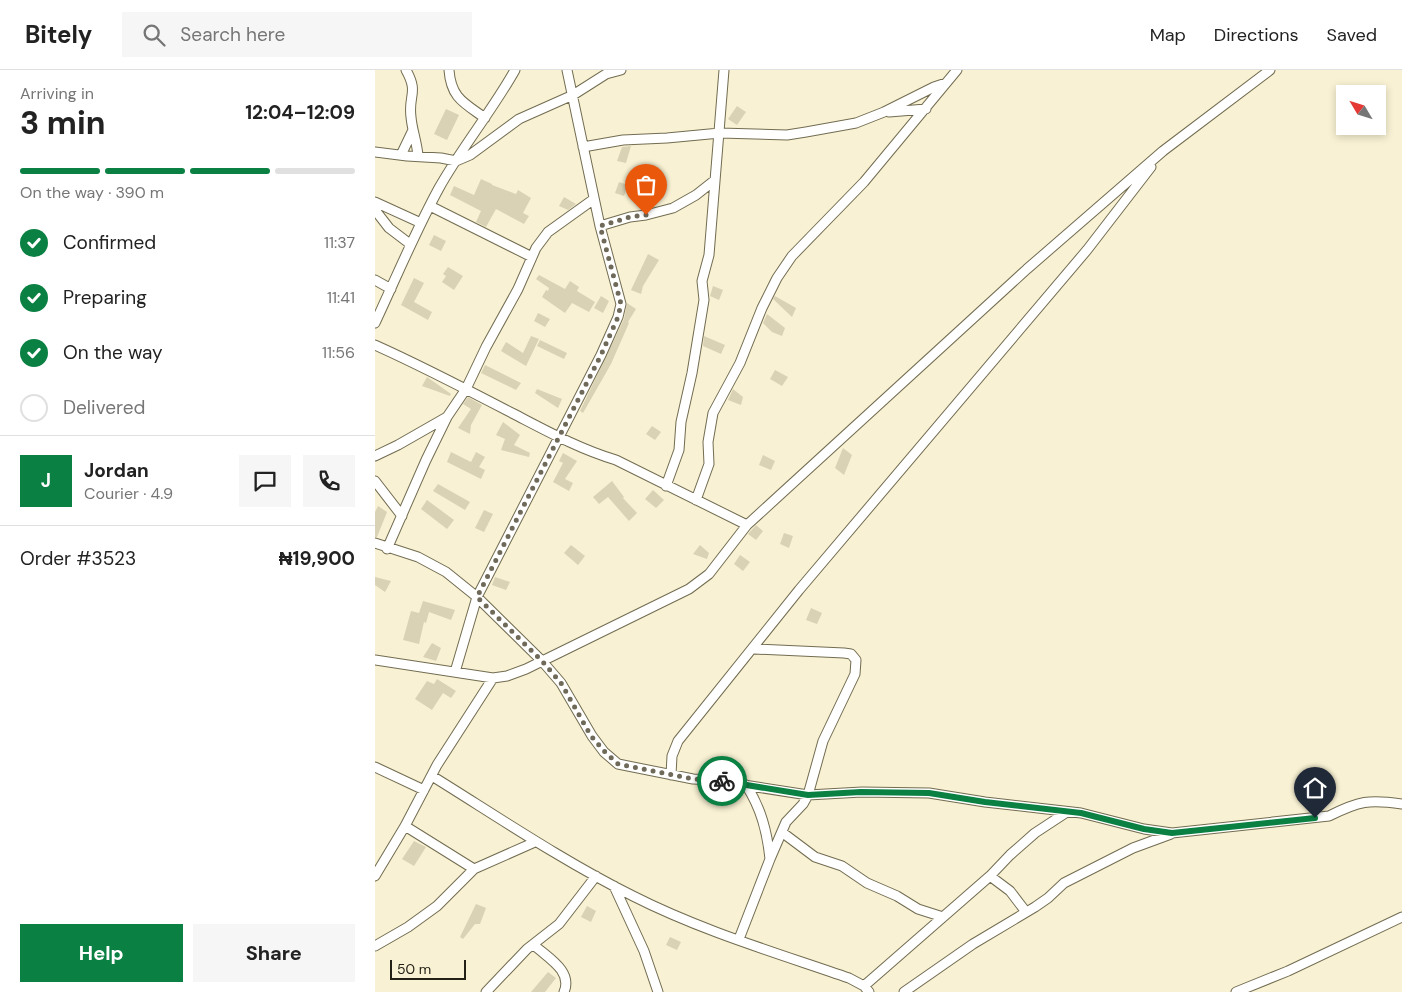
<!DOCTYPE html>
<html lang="en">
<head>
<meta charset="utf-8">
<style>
	:root { --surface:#fff; --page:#f6f6f6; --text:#222; --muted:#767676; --line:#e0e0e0; --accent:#0b8043 }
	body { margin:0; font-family:"DM Sans",sans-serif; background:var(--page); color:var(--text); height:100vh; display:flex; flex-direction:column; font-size:19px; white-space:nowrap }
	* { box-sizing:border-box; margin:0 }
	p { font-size:16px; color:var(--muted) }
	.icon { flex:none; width:28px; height:28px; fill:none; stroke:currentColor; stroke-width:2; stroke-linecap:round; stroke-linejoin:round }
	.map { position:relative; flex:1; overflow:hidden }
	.details { display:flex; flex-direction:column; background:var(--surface); width:375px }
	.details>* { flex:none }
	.needle { width:32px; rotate:308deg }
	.buttons { position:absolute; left:961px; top:15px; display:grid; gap:10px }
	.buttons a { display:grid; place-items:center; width:50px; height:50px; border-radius:0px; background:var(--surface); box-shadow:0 2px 8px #0003; font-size:25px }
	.scale { position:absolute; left:15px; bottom:12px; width:76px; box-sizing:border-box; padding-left:5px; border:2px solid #232015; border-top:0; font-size:14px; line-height:18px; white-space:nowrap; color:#232015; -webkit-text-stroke:4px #f8f1d3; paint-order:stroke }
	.pin { position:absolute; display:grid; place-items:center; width:42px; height:42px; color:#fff; margin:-51px -21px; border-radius:50% 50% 50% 0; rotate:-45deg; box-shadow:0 0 5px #0007 }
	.pin .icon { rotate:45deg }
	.courier { position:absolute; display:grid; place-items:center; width:50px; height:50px; margin:-25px; border:4px solid #0b8043; border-radius:50%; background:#fff; color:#222; box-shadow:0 1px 6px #0007 }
	.headline em { font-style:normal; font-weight:700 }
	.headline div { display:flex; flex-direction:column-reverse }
	.headline { display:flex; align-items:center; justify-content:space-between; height:85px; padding:0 20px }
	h1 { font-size:32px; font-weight:700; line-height:38px }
	.bar { display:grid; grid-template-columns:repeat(4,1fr); gap:8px 5px; align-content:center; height:60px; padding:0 20px }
	.bar i { height:6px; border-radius:4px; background:var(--line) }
	.bar .selected { background:var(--accent) }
	.bar p { grid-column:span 4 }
	.line { display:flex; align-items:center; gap:12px; padding:0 20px; border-top:1px solid var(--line) }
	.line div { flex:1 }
	.round { display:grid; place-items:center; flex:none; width:52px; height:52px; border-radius:0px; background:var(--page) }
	ol { padding:0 20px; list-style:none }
	li { display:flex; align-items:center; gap:15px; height:55px }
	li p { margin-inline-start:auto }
	li .icon { padding:5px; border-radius:50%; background:var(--accent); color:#fff; stroke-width:4 }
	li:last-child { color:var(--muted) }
	li i { width:28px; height:28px; border:2px solid var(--line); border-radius:50% }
	.primary-button { display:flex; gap:10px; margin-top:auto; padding:10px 20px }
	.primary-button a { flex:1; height:58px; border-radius:0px; background:var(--accent); color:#fff; font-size:20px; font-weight:700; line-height:58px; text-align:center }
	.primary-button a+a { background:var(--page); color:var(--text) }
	header { display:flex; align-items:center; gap:30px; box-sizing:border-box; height:70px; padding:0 25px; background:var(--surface); border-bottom:1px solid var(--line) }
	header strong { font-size:24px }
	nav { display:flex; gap:28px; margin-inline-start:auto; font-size:18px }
	.search { width:350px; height:45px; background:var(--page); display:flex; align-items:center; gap:12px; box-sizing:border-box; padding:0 18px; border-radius:0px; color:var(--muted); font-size:19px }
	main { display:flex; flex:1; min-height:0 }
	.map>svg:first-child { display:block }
</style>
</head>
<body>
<header>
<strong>Bitely</strong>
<div class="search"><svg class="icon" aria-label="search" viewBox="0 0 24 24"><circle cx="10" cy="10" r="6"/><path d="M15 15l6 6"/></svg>Search here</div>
<nav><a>Map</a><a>Directions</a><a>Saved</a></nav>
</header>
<main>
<section class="details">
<div class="headline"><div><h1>3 min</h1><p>Arriving in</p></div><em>12:04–12:09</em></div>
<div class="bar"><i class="selected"></i><i class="selected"></i><i class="selected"></i><i></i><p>On the way · 390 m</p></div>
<ol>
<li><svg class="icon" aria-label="check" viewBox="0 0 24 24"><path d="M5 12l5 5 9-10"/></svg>Confirmed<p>11:37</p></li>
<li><svg class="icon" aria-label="check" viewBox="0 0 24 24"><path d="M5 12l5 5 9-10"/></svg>Preparing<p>11:41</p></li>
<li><svg class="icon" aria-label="check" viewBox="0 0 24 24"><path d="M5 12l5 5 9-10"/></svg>On the way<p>11:56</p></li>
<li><i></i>Delivered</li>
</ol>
<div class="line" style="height:90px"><b class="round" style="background:var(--accent);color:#fff">J</b><div><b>Jordan</b><p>Courier · 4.9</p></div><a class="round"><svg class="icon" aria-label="chat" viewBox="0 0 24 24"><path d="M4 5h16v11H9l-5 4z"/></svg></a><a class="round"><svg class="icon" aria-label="phone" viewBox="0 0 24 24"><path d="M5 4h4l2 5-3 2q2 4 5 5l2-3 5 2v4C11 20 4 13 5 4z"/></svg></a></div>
<div class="line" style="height:65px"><div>Order #3523</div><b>₦19,900</b></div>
<div class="primary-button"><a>Help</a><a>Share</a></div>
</section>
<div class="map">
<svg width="1027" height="922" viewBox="0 0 1027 922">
	<rect width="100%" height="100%" fill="#f8f1d3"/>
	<path fill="#dad2b5" d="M362,36L371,42L362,55L353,49Z
		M71,39L84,45L72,70L59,64Z
		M256,76L251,93L242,91L247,77Z
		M106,109L117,114V115L141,124L143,120L156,128L148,143L154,146L149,154L121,139L111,157L101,152L106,141L75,125L79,116L99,125Z
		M244,112L253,115L249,126L240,123Z
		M189,127L201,134L193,140L184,136Z
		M59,165L71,171L66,181L54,175Z
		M273,184L284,190L268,216L266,224L256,220Z
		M73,197L88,206L79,220L67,212L71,206L68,204Z
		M164,205L190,219L195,211L204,217L202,221L220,232L214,242L197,233L190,243L167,227L171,220L173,221L174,218L161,209Z
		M39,208L49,213L39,232L57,242L53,250L26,235Z
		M338,216L348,220L344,230L335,226Z
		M226,226L234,231L228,243L219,238Z
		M400,226L421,238L417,247L398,229Z
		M252,233L261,239L253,252L254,253L236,294L208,343L205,341L249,249Z
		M163,243L175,249L170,257L159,251Z
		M392,244L410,258L407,266L397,262L388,253Z
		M156,266L164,269L151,296L126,281L131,272L148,283Z
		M329,266L350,275L346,284L328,276Z
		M165,270L192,283L189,289L162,276Z
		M110,295L146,313L141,320L106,303Z
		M400,300L413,307L407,316L395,309Z
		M52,307L76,324L75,326L47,316Z
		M162,319L187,329L183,338L160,323Z
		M358,319L368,327L366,335L353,330Z
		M93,327L107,335L96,355L95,364L83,358L96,339L88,334Z
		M128,352L145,365L139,375L155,383L154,387L126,380L130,369L121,365Z
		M277,356L286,362L280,370L271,364Z
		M468,378L477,385L469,405L460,398Z
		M76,382L96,392L101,382L110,387L104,397L110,400L106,409L72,392Z
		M188,383L202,391L190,409L198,413L194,421L178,412L188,393L184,391Z
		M388,385L400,391L396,400L384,395Z
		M237,411L249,427L248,428L262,443L254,451L233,427L224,434L218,427Z
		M63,414L95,432L90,440L58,421Z
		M278,420L289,430L281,438L270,429Z
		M52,430L79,450L72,459L46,439Z
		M3,436L12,442L2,467H0V442Z
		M109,440L118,444L109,462L100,458Z
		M381,455L388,461L381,470L373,464Z
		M409,463L418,466L414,478L405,474Z
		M196,475L210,486L203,495L189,483Z
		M325,475L334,483L332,489L318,484Z
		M365,485L375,492L368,501L359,494Z
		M0,507L16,511L10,522L0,515Z
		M120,507L135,512L131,520L117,515Z
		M48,531L80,540L76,550L54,542L51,553L49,552L44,574L28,570L36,541L44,543Z
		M436,538L447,543L442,554L431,550Z
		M57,573L66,578L61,591L48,587Z
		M62,609L81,621L76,628L68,623L57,640L40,629L52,611L59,614Z
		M39,771L51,777L39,796L27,789Z
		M101,834L111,838L105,854H100L88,869L85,867Z
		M212,836L221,841L216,852L206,847Z
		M295,867L306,872L302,880L291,875Z
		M173,902L181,908L170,922H156Z"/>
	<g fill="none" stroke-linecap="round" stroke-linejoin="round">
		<g stroke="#726c51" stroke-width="11">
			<path id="minor" d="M31,0C44,23 33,25 36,47C37,60 42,72 43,86
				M74,0C76,28 89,33 110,48
				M514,42L551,39
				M208,77L248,70L292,68L345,63L412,65L431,62L481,53L509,42L559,17L571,13
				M0,82L32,86L66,88L81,91L95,85L144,49L198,25L231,4L246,0
				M26,85L38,60
				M0,132L46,153
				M55,136L157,187
				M0,140L14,158L35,174
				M225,156L255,147L271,145L298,138L321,125L340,110
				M0,210L16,219
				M0,253C21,208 40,162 64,118C87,77 117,41 140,0
				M0,275C47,296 91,319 137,343C170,360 204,379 241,390L372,455
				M0,386L23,375L72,347
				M0,411L27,446
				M291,416L304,380L306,352L317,303L329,230L327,211L334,185L349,0
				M321,430L334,394L333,372L338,343L365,293L387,238L402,208L417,186L489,112L582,0
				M0,473L43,487L71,502L102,527L167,591L186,613L217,666L229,682L243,694L318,709L337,710L433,725L487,722L554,723L610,732L706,743L769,759L797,763L954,746C984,731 994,729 1027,734
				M12,479L51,390L72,347L91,319L111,277L143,219L161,178L173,162L219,129
				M0,590L118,608L132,606L151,599L314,519L334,504L372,455L652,199L788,81L895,0
				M80,602L102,527L226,285L243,247L246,234L225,156L192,0
				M0,697L49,720
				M296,705L297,686L303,671L424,520L712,180L776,97
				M57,706C123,747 188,791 258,826C327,861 402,883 474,908L489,916L494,922
				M371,715C386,738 392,761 395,789
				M30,756L99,799
				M408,763L440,787L467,796L492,813L522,826L543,839L568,847
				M0,806L30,756L62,695L118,608
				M615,806L635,821L651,842
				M239,816L269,881L283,922
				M364,869L395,789L411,752L428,734L433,725L448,671L480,604L481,590L476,584L469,583L379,579
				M159,875C173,888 198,901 189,922
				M0,876L33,857L62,836L99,799L160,772
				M489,916L615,806L635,785L660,763L692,742
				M111,922L152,879L184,854L221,806
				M529,922L598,874L660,837L673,828L689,813L758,778L796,764
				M861,922L913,901L1027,847"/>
		</g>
		<use href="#minor" stroke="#fff" stroke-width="9"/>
	</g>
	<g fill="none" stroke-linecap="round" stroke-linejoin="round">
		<path stroke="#6e6958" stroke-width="5" stroke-dasharray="0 9" d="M271,145L255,147L225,156L246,234L243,247L226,285L102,527L167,591L186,613L216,666L230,682L243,694L318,709L347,711"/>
		<path stroke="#0b8043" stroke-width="6" d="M347,711L433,725L486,722L554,723L610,732L706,743L769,759L797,763L940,748"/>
	</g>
</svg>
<div class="buttons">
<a><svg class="needle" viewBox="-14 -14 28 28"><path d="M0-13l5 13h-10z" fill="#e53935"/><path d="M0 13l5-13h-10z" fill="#767676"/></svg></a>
</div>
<div class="scale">50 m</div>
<div class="pin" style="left:271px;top:145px;background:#ea580c"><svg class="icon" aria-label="bag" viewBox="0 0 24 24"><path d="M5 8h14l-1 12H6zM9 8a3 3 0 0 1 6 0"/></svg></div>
<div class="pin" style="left:940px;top:748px;background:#1f2937"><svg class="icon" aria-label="home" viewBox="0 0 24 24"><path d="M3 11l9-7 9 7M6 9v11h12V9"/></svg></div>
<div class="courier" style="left:347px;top:711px"><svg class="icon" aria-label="bike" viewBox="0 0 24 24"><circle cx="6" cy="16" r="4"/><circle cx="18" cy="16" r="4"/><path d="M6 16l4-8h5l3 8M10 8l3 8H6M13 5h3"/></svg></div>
</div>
</main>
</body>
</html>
